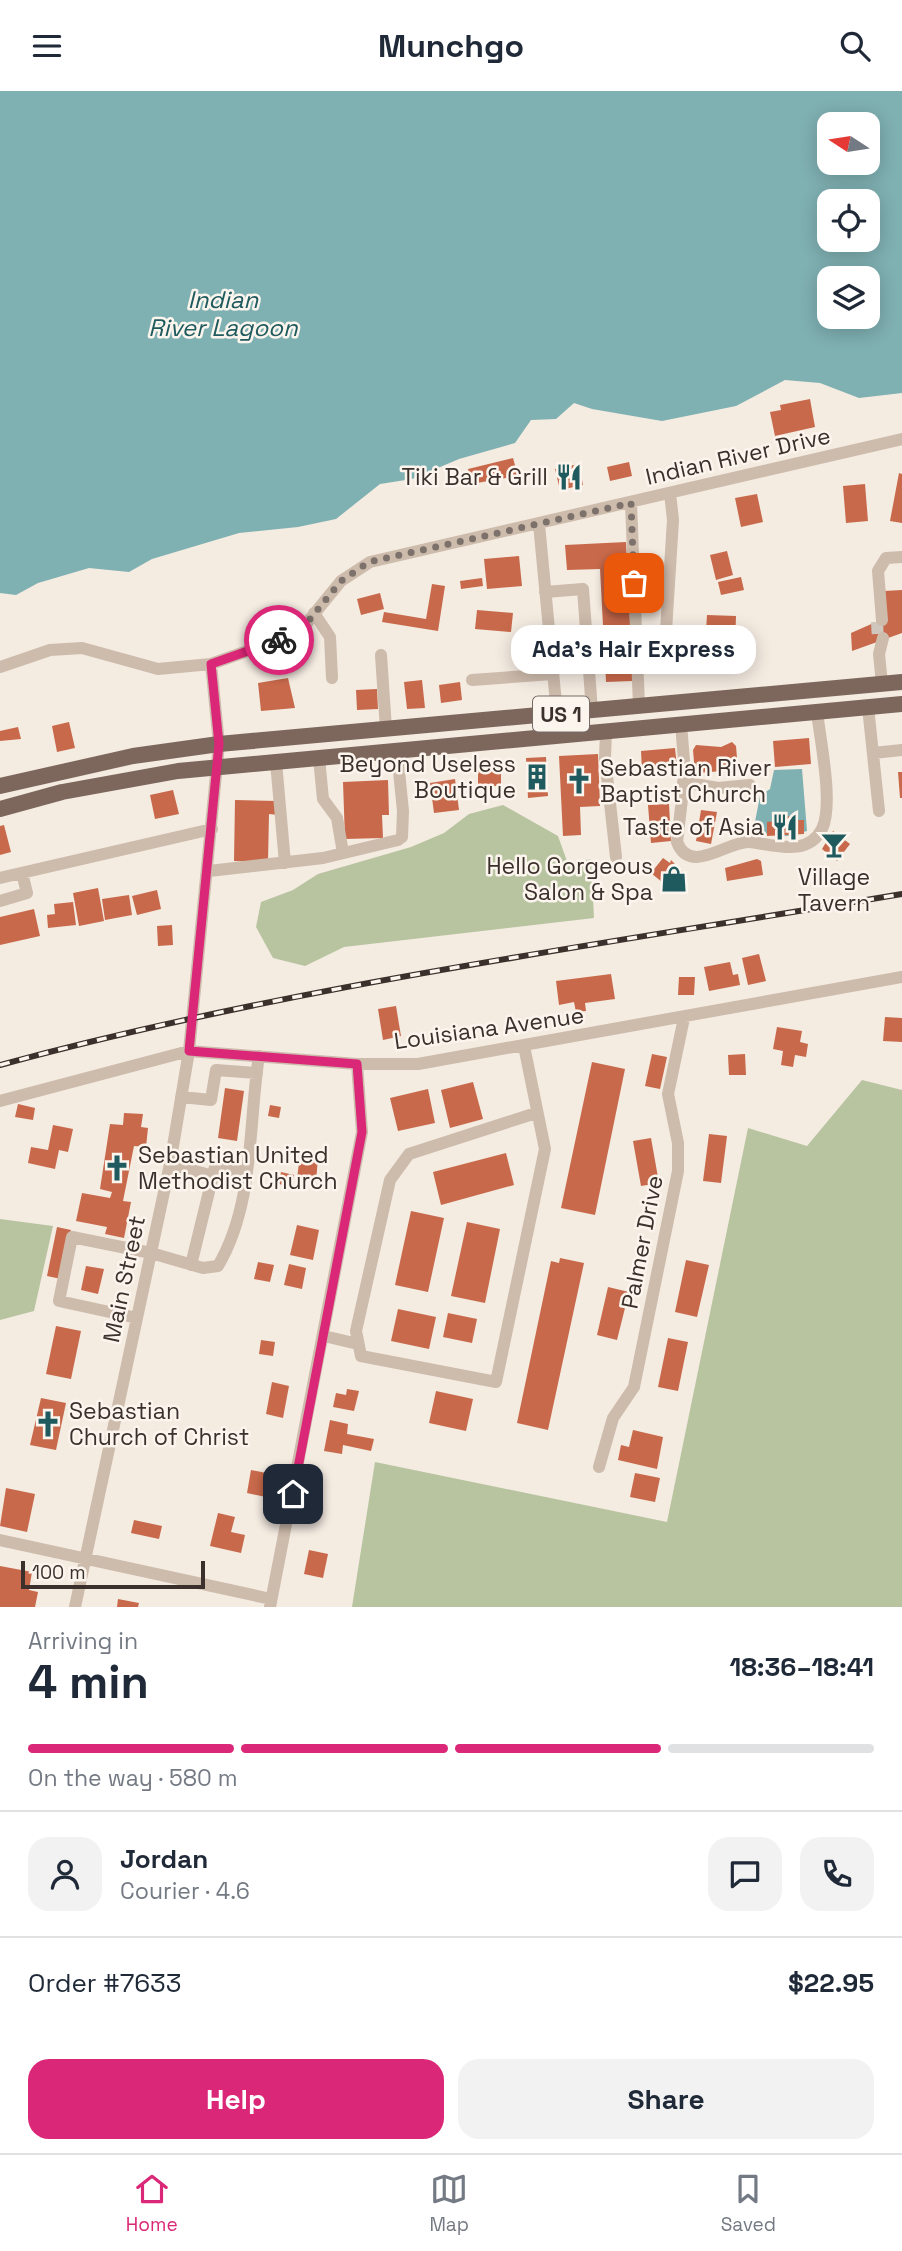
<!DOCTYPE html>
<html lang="en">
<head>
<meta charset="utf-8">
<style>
	:root { --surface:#fff; --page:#f2f2f3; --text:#1f2937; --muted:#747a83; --line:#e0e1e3; --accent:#db2777 }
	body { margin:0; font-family:"Space Grotesk",sans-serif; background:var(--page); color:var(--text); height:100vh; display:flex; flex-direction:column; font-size:26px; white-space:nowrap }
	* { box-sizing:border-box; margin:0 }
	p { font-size:23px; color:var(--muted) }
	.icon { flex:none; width:38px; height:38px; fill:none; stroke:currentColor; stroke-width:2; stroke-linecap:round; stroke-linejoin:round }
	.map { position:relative; height:1516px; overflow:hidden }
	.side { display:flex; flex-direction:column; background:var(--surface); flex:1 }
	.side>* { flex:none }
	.needle { width:46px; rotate:282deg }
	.buttons { position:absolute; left:817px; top:21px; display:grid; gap:14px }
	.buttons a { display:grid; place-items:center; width:63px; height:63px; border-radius:14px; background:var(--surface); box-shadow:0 4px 18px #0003; font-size:35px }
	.scale { position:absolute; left:21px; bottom:18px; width:184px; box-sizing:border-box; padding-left:7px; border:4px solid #3b302b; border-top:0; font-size:19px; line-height:24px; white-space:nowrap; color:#3b302b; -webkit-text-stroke:5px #fbf5ee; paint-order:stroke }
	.pin { position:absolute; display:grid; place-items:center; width:60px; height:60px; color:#fff; margin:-30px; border-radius:14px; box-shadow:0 4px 10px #0006 }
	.courier { position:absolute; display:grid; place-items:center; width:70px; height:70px; margin:-35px; border:5px solid #db2777; border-radius:50%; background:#fff; color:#222; box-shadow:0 2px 9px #0007 }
	.bubble { position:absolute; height:49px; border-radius:21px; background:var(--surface); box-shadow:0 4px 18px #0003; font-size:23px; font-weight:600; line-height:49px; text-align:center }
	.summary em { font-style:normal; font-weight:600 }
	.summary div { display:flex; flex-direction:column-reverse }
	.summary { display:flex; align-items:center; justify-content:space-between; height:119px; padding:0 28px }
	h1 { font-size:46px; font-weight:600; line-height:52px }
	.bar { display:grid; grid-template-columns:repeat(4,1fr); gap:10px 7px; align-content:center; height:84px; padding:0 28px }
	.bar i { height:9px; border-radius:5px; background:var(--line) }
	.bar .selected { background:var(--accent) }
	.bar p { grid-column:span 4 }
	.line { display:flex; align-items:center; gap:18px; padding:0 28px; border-top:2px solid var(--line) }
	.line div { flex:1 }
	.round { display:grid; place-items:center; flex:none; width:74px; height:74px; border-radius:21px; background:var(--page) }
	.action { display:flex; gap:14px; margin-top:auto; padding:14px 28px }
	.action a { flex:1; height:80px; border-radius:21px; background:var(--accent); color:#fff; font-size:28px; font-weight:600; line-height:80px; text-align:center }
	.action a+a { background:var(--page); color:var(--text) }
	header { display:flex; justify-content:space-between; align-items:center; height:91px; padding:0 28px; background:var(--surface); font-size:32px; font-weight:600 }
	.tabs { display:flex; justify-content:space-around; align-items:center; height:98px; border-top:2px solid var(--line); background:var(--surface); font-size:19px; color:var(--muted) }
	.tabs a { display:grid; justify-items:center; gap:4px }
	.tabs .selected { color:var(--accent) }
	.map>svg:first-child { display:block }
</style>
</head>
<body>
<header><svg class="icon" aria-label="menu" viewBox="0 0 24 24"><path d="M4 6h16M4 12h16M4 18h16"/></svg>Munchgo<svg class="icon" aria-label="search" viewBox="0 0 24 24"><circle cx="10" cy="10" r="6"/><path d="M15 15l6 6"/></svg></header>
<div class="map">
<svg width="902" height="1516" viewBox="0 0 902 1516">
	<rect width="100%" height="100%" fill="#f4ebe1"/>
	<path fill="#b8c4a0" d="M503,714L558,745L568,773L591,768L594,827L344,856L305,875L273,867L256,836L261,811L293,799L318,783L411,756L444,742L469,723Z
		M862,989L902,999V1516H352L375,1371L667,1431L748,1037L807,1055Z
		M0,1128L53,1135L34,1220L0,1229Z"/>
	<path fill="#7fb0b2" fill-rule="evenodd" d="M0,0H902V302L859,307L820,292L785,289L736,315L662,330L592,318L574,312L556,328L531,329L515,352L459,368L412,388L380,393L336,428L298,436L239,442L152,468L129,481L89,477L38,492L16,504L0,502ZM830,33H868V72H830ZM830,110H868V149H830ZM830,187H868V226H830Z
		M802,678L807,740L787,745L753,741L760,705L770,698L774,679Z"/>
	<path fill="#c8694b" d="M810,308L815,336L775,345L770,321L781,319L780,314Z
		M513,367L518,385L471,393L468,378Z
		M629,371L632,385L610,390L607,376Z
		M579,373L583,394L560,399L555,378Z
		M899,382L902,383V432L890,430Z
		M865,393L868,430L846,432L843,395Z
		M757,403L763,431L741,436L735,407Z
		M626,451L633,590L606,591L600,478L567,479L565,454Z
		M727,460L733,484L716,489L710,464Z
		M519,465L522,495L487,498L484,468Z
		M741,486L744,499L721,504L718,491Z
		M482,487L483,495L461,498L460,490Z
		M432,493L445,495L438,540L382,531L384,521L426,528Z
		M902,499V542L852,560L851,542L885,527L884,500Z
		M380,502L384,518L361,524L357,508Z
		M477,519L513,522L511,541L475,538Z
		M707,524L736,525L735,554L718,553L719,541L706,540Z
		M288,587L295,617L261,620L258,592Z
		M422,589L425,617L407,618L404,591Z
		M460,591L462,609L441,612L439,594Z
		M377,598L378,618L357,619L356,599Z
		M69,631L75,657L57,661L52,635Z
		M18,636L21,648L0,650V640Z
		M809,647L811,673L775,676L773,650Z
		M732,651L736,655L738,679L695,682L693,659L696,654L721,656Z
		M675,657L677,676L642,680L641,660Z
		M598,663L600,715L580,716L581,744L563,745L559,665Z
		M546,666L548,705L528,707L526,667Z
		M501,675V695H478V676Z
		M898,681H902V707H900Z
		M455,688L459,719L434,722L430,692Z
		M388,689L389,724H382L383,747L345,748L343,691Z
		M173,699L179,723L155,728L150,704Z
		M235,709L278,710V724L269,723L268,771L234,770Z
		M669,713L671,750L651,752L648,714Z
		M701,719L717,721L711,753L696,750Z
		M794,725V729H804V743L767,745V731L776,730L775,726Z
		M4,734L11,761L0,764V735Z
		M833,740L850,753L837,770L822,758Z
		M663,767L670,772L671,769L687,785L674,801L651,782Z
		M757,768L761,770L763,784L727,790L725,777Z
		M98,797L104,830L79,835L73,802Z
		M157,799L161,818L137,824L132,805Z
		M129,804L132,824L105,829L102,808Z
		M73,811L76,834L48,837L47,824L55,823L54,813Z
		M34,818L40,845L0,854V826Z
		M172,834L173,854L158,855L157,835Z
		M759,863L766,890L748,894L742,867Z
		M730,871L733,884L738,883L740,894L709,900L704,876Z
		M611,883L615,908L585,912L586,920L576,921L574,911L559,914L556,890Z
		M679,886H695L694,904H678Z
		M396,915L401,945L383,949L378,918Z
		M885,926L902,927V951L883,950Z
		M777,936L802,940L800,951L808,953L806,966L795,964L793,976L781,974L783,960L773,958Z
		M652,963L667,966L660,998L645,995Z
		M745,963L746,984H729L728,964Z
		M592,971L625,978L595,1124L561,1117Z
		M473,991L483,1028L450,1037L441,999Z
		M225,997L244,1000L237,1050L218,1047Z
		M428,998L435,1032L398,1040L390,1007Z
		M18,1013L35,1017L33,1029L15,1026Z
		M270,1014L281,1016L279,1027L268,1025Z
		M124,1022L143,1023L141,1036L148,1037L146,1056L134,1055L123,1110L131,1111L124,1147L105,1143L107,1136L76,1130L82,1102L110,1107L112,1101L100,1098L110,1033L123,1034Z
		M53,1034L73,1038L68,1061L59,1059L55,1078L28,1072L31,1056L48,1059Z
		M709,1043L727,1045L721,1092L703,1090Z
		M651,1047L659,1092L641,1095L633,1050Z
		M506,1062L514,1094L441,1114L433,1081Z
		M300,1064L318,1066L316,1091L297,1088Z
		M281,1081L294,1084L291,1096L279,1093Z
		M411,1120L444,1127L428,1201L395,1194Z
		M467,1131L500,1138L485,1212L451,1205Z
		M297,1134L319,1139L313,1169L290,1164Z
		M57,1136L71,1139L61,1188L47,1185Z
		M560,1167L584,1172L548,1339L517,1332L551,1170L559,1172Z
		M686,1169L709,1174L697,1226L675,1221Z
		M258,1171L274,1174L270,1191L254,1188Z
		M289,1173L306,1177L302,1198L284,1194Z
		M86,1175L104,1178L98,1203L81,1199Z
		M608,1196L629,1201L617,1249L597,1244Z
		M398,1218L436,1226L429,1258L391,1250Z
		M448,1222L477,1228L472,1252L443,1246Z
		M56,1235L81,1240L71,1288L46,1283Z
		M668,1247L688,1251L678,1300L658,1296Z
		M261,1249L275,1251L273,1265L259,1263Z
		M272,1291L289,1295L283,1327L266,1323Z
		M347,1298L359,1300L354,1320L333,1316L336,1302L346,1304Z
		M436,1300L473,1308L466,1340L429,1332Z
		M41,1307L66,1312L56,1359L30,1354Z
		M330,1329L348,1333L347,1343L374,1348L371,1360L343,1354L342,1363L324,1360Z
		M633,1339L663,1346L657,1378L618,1369L621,1354L629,1356Z
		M251,1379L276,1384L271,1407L247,1402Z
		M635,1382L660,1387L655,1411L630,1406Z
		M6,1397L35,1403L27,1441L0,1435Z
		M218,1422L235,1426L231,1441L245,1444L241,1462L210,1455Z
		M134,1429L162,1435L159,1448L131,1442Z
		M309,1459L328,1463L323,1487L304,1483Z
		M0,1475L32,1481L29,1499L38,1501L35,1516H0Z
		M118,1508L139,1512L138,1516H117Z"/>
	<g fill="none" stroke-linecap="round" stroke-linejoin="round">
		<path stroke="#cfc6bd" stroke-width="12" stroke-dasharray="12 6" stroke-linecap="butt" d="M877,531L878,549"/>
		<path stroke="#cdbbac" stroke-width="12" d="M631,412L639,615
			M539,433L557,623
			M545,501L583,498L592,620
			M314,522L330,546L332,587
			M882,529L878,480L886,467L902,466
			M381,564L386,638
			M664,572L673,429L670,402
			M0,576L50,559L82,557L158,578L211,573L284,547L306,533L341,490L370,471L902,348
			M472,589L553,583
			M882,593L879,563L883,547
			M868,616L879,720
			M681,633L685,682L677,751C690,785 727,750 749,751C773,753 807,767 822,738C834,714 820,648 817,621
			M606,640L605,667L616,766
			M873,662L902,659
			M319,667L323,708L337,727L343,762
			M276,671L285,772
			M683,691L718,697L750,694
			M209,780L323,767L398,749L402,746L403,720L397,660
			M0,787L212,738
			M0,810L27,802L22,782
			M524,955L545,1058L496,1291L361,1265L356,1240L390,1089L409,1063L536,1022
			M181,1006L211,1009L216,979L257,982
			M0,1010L189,960L357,973H418L902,886
			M170,1073L213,1085
			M191,1174L215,1076L247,1081
			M137,1227L59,1210L72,1146L151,1162L203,1177L218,1175C255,1112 248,1034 259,965
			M324,1245L358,1253
			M599,1376L613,1327L634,1296L678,1080V1052L668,1003L684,927
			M0,1449L271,1508
			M75,1516L170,1073L189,960L219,653L211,573
			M270,1516L362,1041L357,973"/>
		<path stroke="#7d675c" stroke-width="16" d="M0,695L133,665L219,653L902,591
			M0,718L62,701L178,680L902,613"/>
		<g stroke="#3b302b" stroke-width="6">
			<path id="rail" d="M0,974C295,894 601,854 902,803"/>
		</g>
		<use href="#rail" stroke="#fbf5ee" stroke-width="3.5" stroke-dasharray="10" stroke-linecap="butt"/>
	</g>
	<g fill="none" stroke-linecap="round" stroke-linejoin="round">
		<path stroke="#7c716b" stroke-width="7" stroke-dasharray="0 12.6" d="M279,549L306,533L341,490L369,471L631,412L634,492"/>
		<path stroke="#db2777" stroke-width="9" d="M279,549L211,573L219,653L189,960L357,973L362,1041L293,1403"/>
	</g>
	<defs>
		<g id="restaurant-bare" transform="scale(2.1)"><path d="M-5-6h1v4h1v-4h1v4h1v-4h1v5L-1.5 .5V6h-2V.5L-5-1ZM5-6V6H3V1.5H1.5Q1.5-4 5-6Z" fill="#1f5a5e" stroke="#fbf5ee" stroke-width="2.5" paint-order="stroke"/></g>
		<g id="building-bare" transform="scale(2.1)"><path d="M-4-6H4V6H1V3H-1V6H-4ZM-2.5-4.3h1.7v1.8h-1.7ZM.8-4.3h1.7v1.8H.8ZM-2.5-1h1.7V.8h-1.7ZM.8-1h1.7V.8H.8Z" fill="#1f5a5e" stroke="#fbf5ee" stroke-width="2.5" paint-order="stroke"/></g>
		<g id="church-bare" transform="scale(2.1)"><path d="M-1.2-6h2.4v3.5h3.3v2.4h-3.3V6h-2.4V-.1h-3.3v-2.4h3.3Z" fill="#1f5a5e" stroke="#fbf5ee" stroke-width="2.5" paint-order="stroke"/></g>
		<g id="bar-bare" transform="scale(2.1)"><path d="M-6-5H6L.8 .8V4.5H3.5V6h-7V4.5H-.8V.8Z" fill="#1f5a5e" stroke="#fbf5ee" stroke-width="2.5" paint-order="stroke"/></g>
		<g id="shop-bare" transform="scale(2.1)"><path d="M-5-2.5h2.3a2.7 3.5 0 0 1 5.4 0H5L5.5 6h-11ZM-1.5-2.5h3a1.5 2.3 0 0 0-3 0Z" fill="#1f5a5e" stroke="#fbf5ee" stroke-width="2.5" paint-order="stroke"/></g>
	</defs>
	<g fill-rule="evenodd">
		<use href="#restaurant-bare" x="569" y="386"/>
		<use href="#building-bare" x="537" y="686"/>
		<use href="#church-bare" x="579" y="690"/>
		<use href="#restaurant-bare" x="785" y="736"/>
		<use href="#bar-bare" x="834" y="754"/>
		<use href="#shop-bare" x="674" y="788"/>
		<use href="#church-bare" x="117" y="1077"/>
		<use href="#church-bare" x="48" y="1333"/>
	</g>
	<g text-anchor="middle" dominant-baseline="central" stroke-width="5" stroke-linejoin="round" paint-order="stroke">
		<rect fill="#fbf5ee" stroke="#756b66" stroke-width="2" x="533" y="605.5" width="56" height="35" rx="5"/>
		<g font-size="21" font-weight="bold" fill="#3b302b">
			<text x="561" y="623">US 1</text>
		</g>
		<g font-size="23" fill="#3b302b" stroke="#fbf5ee">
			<text transform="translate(738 365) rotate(-13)">Indian River Drive</text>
			<text transform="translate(489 937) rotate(-8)">Louisiana Avenue</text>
			<text transform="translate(642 1151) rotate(-79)">Palmer Drive</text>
			<text transform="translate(124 1188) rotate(-78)">Main Street</text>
		</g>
		<g font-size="23" fill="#3b302b" stroke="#fbf5ee" text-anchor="end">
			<text x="548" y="386">Tiki Bar &amp; Grill</text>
			<text x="516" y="673">Beyond Useless<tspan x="516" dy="26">Boutique</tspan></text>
			<text x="600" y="677" text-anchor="start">Sebastian River<tspan x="600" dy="26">Baptist Church</tspan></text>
			<text x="764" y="736">Taste of Asia</text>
			<text x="653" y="775">Hello Gorgeous<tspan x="653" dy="26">Salon &amp; Spa</tspan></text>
			<text x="834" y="786" text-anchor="middle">Village<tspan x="834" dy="26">Tavern</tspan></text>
			<text x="138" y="1064" text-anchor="start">Sebastian United<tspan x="138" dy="26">Methodist Church</tspan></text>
			<text x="69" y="1320" text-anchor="start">Sebastian<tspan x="69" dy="26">Church of Christ</tspan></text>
		</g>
		<g font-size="24" font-style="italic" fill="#1f5a5e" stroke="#fbf5ee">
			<text x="223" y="208">Indian<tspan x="223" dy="28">River Lagoon</tspan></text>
		</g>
	</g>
</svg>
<div class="buttons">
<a><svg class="needle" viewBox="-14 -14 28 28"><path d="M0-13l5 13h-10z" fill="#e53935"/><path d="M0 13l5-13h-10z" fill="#747a83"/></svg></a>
<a><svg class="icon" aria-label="locate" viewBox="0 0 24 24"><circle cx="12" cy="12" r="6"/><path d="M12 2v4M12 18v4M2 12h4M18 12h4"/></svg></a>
<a><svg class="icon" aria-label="layers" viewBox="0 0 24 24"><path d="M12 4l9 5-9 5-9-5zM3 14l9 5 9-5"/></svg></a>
</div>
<div class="scale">100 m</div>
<div class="pin" style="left:634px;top:492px;background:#ea580c"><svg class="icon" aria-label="bag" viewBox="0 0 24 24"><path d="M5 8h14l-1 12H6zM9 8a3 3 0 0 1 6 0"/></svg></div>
<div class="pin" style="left:293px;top:1403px;background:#1f2937"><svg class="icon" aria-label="home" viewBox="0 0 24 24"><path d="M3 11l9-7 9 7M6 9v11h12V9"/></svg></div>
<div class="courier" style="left:279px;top:549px"><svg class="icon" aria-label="bike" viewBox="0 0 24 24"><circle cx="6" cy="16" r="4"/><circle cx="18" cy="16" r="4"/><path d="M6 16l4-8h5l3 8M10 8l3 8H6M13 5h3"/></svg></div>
<div class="bubble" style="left:511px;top:534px;width:245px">Ada's Hair Express</div>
</div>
<section class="side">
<div class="summary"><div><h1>4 min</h1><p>Arriving in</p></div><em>18:36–18:41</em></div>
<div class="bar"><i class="selected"></i><i class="selected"></i><i class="selected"></i><i></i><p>On the way · 580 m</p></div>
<div class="line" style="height:126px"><a class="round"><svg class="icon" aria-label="person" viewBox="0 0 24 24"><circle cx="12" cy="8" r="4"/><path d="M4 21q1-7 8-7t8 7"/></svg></a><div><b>Jordan</b><p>Courier · 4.6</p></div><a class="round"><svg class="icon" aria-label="chat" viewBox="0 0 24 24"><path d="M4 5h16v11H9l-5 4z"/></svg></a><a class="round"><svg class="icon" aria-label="phone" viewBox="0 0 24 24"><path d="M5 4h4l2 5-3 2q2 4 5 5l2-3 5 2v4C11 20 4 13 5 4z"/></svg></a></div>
<div class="line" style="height:91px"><div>Order #7633</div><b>$22.95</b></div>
<div class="action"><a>Help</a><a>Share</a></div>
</section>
<nav class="tabs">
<a class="selected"><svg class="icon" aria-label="home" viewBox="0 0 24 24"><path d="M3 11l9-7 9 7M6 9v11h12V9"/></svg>Home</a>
<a><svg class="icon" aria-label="map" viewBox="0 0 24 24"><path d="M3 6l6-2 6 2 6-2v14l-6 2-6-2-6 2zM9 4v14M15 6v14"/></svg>Map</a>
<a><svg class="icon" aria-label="saved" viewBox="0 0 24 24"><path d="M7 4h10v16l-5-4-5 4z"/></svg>Saved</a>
</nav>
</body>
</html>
